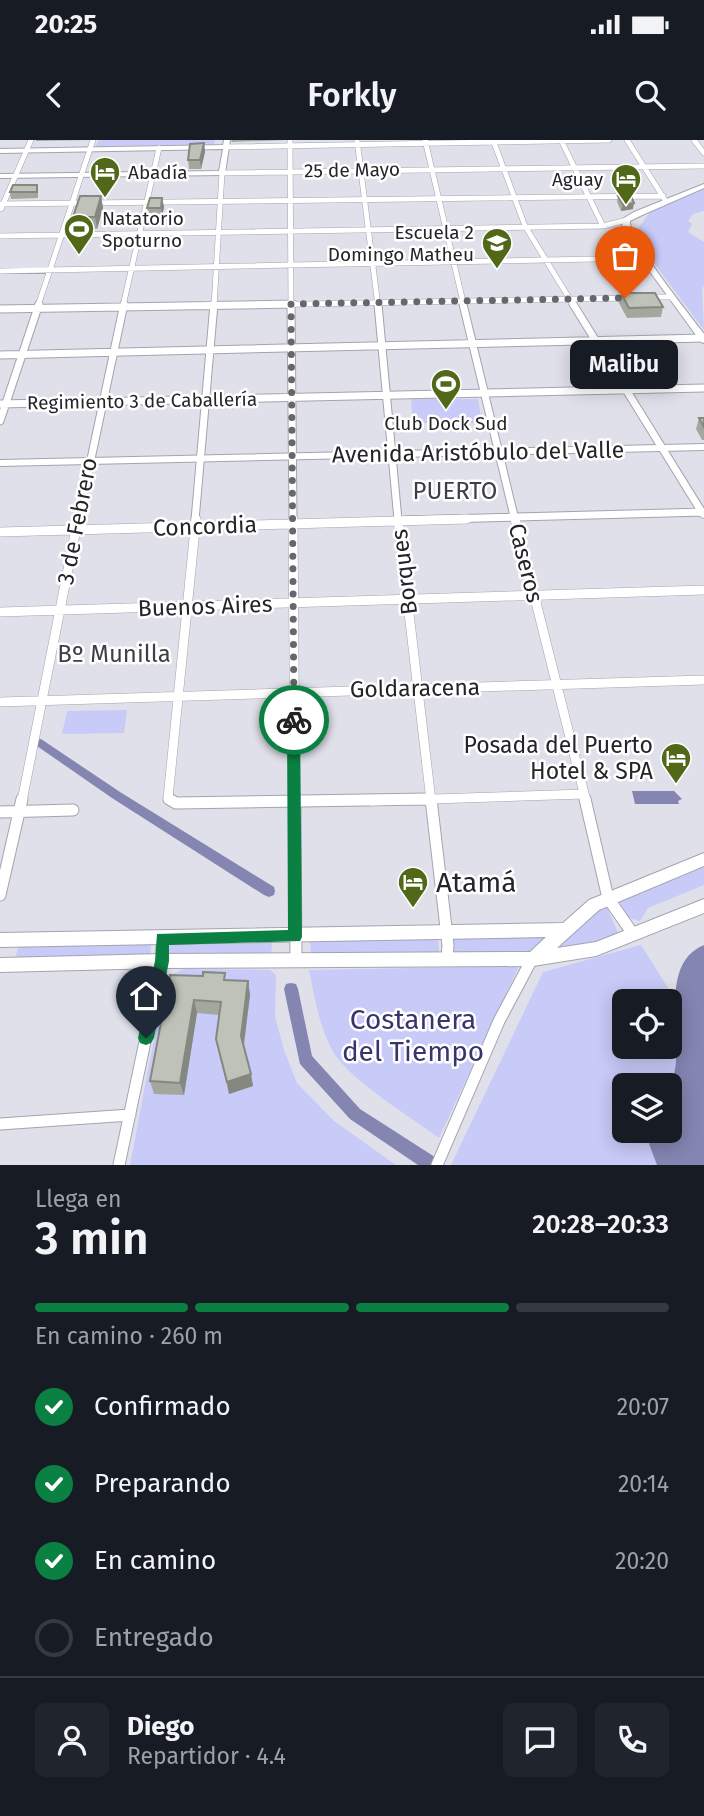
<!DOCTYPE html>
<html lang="es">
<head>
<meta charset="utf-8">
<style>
	:root { --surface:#171b24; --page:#20242c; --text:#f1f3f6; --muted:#9ea1a6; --line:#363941; --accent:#0b8043 }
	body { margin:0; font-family:"Fira Sans",sans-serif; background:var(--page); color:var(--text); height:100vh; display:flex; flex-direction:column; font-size:26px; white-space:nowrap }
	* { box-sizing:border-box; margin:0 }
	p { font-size:23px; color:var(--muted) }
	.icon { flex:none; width:38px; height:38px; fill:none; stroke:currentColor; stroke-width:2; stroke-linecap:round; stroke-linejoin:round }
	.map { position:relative; height:1025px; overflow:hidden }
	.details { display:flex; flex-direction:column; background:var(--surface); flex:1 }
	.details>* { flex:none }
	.tools { position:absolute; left:612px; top:849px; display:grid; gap:14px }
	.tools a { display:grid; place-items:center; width:70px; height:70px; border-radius:10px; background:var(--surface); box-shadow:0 4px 18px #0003; font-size:35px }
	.pin { position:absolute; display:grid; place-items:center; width:60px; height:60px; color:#fff; margin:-72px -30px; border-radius:50% 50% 50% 0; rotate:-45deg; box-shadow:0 0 7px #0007 }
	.pin .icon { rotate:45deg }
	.courier { position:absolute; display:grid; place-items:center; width:70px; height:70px; margin:-35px; border:5px solid #0b8043; border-radius:50%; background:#fff; color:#222; box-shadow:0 2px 9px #0007 }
	.bubble { position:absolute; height:49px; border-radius:10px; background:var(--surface); box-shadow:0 4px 18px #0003; font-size:23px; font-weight:600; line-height:49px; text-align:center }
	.overview em { font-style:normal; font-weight:600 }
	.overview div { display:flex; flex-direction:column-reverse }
	.overview { display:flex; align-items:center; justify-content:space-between; height:119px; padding:0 35px }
	h1 { font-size:46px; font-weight:600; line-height:52px }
	.bar { display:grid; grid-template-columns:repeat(4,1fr); gap:10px 7px; align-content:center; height:84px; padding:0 35px }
	.bar i { height:9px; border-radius:5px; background:var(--line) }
	.bar .on { background:var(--accent) }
	.bar p { grid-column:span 4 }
	.line { display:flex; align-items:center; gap:18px; padding:0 35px; border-top:2px solid var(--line) }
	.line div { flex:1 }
	.round { display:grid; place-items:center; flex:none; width:74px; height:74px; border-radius:10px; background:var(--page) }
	ol { padding:0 35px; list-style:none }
	li { display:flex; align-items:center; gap:21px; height:77px }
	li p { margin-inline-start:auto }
	li .icon { padding:7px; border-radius:50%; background:var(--accent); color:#fff; stroke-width:4 }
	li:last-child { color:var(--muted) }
	li i { width:38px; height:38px; border:4px solid var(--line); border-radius:50% }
	.status { display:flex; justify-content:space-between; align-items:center; height:49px; padding:0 35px; background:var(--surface); direction:ltr }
	.status svg { height:19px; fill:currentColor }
	header { display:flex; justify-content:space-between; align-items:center; height:91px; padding:0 35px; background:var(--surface); font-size:32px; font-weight:600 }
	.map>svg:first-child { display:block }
</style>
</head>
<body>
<div class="status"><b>20:25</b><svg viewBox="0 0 49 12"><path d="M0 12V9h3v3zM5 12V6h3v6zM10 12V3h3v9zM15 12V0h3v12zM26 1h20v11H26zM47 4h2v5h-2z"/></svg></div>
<header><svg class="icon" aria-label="back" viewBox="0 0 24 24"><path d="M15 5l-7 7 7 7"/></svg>Forkly<svg class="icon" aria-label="search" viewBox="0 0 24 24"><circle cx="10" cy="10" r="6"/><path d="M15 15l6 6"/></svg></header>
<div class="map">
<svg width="704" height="1025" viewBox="0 0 704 1025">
	<rect width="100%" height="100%" fill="#dfe0ea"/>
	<path fill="#c8caf7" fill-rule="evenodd" d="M99,0H215L214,4L96,6Z
		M704,48V71L693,74L688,81L692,84L688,92L704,102V145L702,150L704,190L648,115L637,90L650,72Z
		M411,259H478L482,283H413Z
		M127,570L124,593L62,594L67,571Z
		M704,724V745L648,768L640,781C628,778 621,776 620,761L623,758Z
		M606,765L619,795L591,804L554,809L578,784Z
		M554,794L536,815H452V797Z
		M438,798L439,814L311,817L310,800Z
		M272,802L271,816L168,819L170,803Z
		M151,803L150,818L14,823L19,805Z
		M641,805L675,859L677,920L670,951V945H625V990L653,991L649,1004L657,1025H451L543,832ZM625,861H670V906H625Z
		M519,826L439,998C410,976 352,942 334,913C319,888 315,858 309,830Z
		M184,829L270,830L276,835L275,876L284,910L297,943L334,981L396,1025H130L164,846L173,834Z"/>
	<path fill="#8485b1" d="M632,651H674L682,659L678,661L679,664H635Z
		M704,805V1025H657L649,1004L653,991L670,990C670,978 669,965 670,952C671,941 676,931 676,920C680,885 661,823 704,805Z"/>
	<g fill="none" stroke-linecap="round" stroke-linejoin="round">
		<path fill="#8485b1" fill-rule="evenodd" d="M41,599L120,652L274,747L275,751L274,755L269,757L264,755L112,658L37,606L35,603L37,600Z
			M291,843L296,844L298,849L312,916L360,969L438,1019L440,1025H418L350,979L300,924L284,849L286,844Z"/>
		<g stroke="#a3a4ae" stroke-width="6">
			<path id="minor-far3" d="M290,0L291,166
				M357,0L378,166
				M425,0L464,166
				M493,0L525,86L574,166
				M561,0L603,86
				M627,0L665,60
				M694,0L704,13
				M224,7L609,0
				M0,64L663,56
				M1,69L31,0
				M0,96L603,86L627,80
				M0,131L644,118
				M646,157H672
				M38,166L93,0
				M123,166L159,8
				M193,166L632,158
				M214,166L222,33L704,26"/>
		</g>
		<g stroke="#a3a4ae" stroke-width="9">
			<path id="minor-far2" d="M291,164L293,380
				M378,164L398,380
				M463,164L515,380
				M573,164L703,374
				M0,169L293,164
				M0,215L703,198
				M0,264L704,248
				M0,281L39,164
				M78,380L124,164
				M195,380L214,164
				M405,380L704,372"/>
		</g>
		<g stroke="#a3a4ae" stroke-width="10">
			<path id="minor-far1" d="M293,379L295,661
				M398,379L431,661
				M515,379L586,661
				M0,392L467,379
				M0,472L704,450
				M0,562L704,540
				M22,661L78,379
				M172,661L168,658L196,379
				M371,661L584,654"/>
		</g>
		<g stroke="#a3a4ae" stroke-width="13">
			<path id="minor" d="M169,659L176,663L427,659
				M295,659L296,821
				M431,659L448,805L447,818
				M585,659L608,758L633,794
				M0,672L73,670
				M0,755L22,659
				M0,984L130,975
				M119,1025L162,821V798
				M437,1025L499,881L532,819"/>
		</g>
		<g stroke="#a3a4ae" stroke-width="2">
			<path id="tertiary" d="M224,0H230L225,33L222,35L0,38V34L219,31L223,9L0,13V9L223,5Z"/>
		</g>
		<g stroke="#a3a4ae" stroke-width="2">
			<path id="secondary" d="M704,44V48L640,76L630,81C628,99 690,175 704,194V203L701,202L640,118L622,87L624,78L634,72Z
				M704,304V310L0,326V320Z
				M704,713V726L599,770L557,808L596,802L704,759V773L596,816L533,826L162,828L0,832V818L162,814L530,812L546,797L0,807V793L563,783L589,760Z"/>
		</g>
		<use href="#minor-far3" stroke="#fff" stroke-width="5"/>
		<use href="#minor-far2" stroke="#fff" stroke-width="7"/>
		<use href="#minor-far1" stroke="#fff" stroke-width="9"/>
		<use href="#minor" stroke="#fff" stroke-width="11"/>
		<use href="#tertiary" fill="#fff" fill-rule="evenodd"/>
		<use href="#secondary" fill="#fff" fill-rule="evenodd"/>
	</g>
	<path fill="#a3a79e" d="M36,0H88L36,1Z
		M231,0H285L232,2Z
		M204,3L205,12L201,29H189L188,20Z
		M38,51V58L11,59L10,52Z
		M101,56L103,68L97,89H76L73,77Z
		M618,56L633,69L621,71L617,62Z
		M162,58L164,67L162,77H149L147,68Z
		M621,153L663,167L661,177L627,178L619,163Z
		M699,278H704V300H702L696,289Z
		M170,835L248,841L250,855L244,906L253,946L229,954L216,899L219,875L197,873L184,955L154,954L150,941Z"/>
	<path fill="#858881" d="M204,3L205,12L201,29L200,20Z
		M101,56L103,68L97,89L95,77Z
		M162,58L164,67L162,77L161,68Z
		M634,63L633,69L621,71L623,65Z
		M248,841L250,855L243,909L241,896Z
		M194,860L197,873L184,955L180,943Z
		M251,934L253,946L229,954L227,942Z"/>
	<path fill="#bec2b8" stroke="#858881" stroke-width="2" d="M204,3L200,20H188L190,4Z
		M13,45H37V52H10Z
		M80,56H101L95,77H73Z
		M618,56H631L634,63L623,65Z
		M150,58H162L161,68H147Z
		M621,153H655L663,167L629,168Z
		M699,278H704V287Z
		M203,832L225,833L224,840L248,841L241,896L251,934L227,942L216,899L221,862L194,860L180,943L150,941L170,835L203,836Z"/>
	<path fill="#0b8043" d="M294,575L300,580L302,797L300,801L169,805V821L154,898L151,903L146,905L140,903L138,898L155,821L157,794L288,790L287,580Z"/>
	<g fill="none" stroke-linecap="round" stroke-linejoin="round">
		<path stroke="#66666d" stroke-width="7" stroke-dasharray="0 12.6" d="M294,580L291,164L625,158"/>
	</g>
	<defs>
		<g id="hotel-pin" transform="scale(1.575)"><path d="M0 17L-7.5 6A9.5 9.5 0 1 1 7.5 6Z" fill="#506818" stroke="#fff"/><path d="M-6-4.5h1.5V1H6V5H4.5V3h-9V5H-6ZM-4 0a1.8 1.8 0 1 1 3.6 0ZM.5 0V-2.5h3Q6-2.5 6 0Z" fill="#fff"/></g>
		<g id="stadium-pin" transform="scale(1.575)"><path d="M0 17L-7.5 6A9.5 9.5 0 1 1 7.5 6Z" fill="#506818" stroke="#fff"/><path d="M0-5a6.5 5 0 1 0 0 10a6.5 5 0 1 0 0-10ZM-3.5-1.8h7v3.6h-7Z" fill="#fff"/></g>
		<g id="school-pin" transform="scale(1.575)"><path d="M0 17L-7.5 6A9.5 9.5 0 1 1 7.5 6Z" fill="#506818" stroke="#fff"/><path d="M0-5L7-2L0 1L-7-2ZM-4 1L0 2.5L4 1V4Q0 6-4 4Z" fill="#fff"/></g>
	</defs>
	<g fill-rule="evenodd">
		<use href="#hotel-pin" x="105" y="32"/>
		<use href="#hotel-pin" x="626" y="39"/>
		<use href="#stadium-pin" x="79" y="89"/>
		<use href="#school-pin" x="497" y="103"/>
		<use href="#stadium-pin" x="446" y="244"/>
		<use href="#hotel-pin" x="676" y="618"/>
		<use href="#hotel-pin" x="413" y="742"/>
	</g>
	<g text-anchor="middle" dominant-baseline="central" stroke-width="5" stroke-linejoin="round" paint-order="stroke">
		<g font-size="19" fill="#252529" stroke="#fff">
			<text transform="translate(352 30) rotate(-1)">25 de Mayo</text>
			<text transform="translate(142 261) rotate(-1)">Regimiento 3 de Caballería</text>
		</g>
		<g font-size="19" fill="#252529" stroke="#fff" text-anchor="start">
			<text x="128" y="32">Abadía</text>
			<text x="603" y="39" text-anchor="end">Aguay</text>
			<text x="102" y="78">Natatorio<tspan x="102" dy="22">Spoturno</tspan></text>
			<text x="474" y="92" text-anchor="end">Escuela 2<tspan x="474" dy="22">Domingo Matheu</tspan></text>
			<text x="446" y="283" text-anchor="middle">Club Dock Sud</text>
		</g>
		<g font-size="23" fill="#252529" stroke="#fff">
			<text transform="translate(478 312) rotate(-1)">Avenida Aristóbulo del Valle</text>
			<text transform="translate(77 381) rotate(-79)">3 de Febrero</text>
			<text transform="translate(205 386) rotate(-2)">Concordia</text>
			<text transform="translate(526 423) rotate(76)">Caseros</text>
			<text transform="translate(404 432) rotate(-97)">Borques</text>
			<text transform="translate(205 466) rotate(-2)">Buenos Aires</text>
			<text transform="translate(415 548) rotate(-1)">Goldaracena</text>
		</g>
		<g font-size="23" fill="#252529" stroke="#fff" text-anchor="end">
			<text x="653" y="605">Posada del Puerto<tspan x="653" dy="26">Hotel &amp; SPA</tspan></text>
		</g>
		<g font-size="24" fill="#3d3e46" stroke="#fff">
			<text x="455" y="351">PUERTO</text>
			<text x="114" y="514">Bº Munilla</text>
		</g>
		<g font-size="28" fill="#252529" stroke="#fff" text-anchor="start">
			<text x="436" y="742">Atamá</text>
		</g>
		<g font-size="28" fill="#38356d" stroke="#fff">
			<text x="413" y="879">Costanera<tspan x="413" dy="32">del Tiempo</tspan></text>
		</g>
	</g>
</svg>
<div class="tools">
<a><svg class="icon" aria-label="locate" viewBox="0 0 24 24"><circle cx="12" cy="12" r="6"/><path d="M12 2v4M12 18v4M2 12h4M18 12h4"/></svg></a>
<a><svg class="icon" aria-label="layers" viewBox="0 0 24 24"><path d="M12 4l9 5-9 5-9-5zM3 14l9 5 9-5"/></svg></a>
</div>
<div class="pin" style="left:625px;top:158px;background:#ea580c"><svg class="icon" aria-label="bag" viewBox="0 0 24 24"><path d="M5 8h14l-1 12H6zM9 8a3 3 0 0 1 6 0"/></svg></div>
<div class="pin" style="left:146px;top:898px;background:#1f2937"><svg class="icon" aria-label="home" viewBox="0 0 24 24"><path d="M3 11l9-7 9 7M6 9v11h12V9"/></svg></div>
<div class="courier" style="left:294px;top:580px"><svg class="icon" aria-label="bike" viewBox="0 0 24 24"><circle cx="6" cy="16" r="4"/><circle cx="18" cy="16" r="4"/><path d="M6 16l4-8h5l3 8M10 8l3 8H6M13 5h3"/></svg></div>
<div class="bubble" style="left:570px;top:200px;width:108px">Malibu</div>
</div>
<section class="details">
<div class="overview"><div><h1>3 min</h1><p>Llega en</p></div><em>20:28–20:33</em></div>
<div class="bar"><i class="on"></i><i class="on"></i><i class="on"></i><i></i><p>En camino · 260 m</p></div>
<ol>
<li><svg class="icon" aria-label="check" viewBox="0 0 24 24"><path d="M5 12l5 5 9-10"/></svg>Confirmado<p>20:07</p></li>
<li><svg class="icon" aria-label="check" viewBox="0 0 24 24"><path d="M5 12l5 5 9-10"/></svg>Preparando<p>20:14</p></li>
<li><svg class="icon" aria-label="check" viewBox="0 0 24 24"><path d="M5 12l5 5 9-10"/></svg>En camino<p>20:20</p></li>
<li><i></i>Entregado</li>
</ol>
<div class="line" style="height:126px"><a class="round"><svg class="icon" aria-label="person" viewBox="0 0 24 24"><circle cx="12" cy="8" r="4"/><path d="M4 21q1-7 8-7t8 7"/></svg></a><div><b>Diego</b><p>Repartidor · 4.4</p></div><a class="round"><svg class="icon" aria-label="chat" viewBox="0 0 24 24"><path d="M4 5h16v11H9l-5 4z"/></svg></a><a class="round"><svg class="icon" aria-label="phone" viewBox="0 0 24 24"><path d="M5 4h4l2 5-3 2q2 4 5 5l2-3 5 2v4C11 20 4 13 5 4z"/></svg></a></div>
</section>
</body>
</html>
